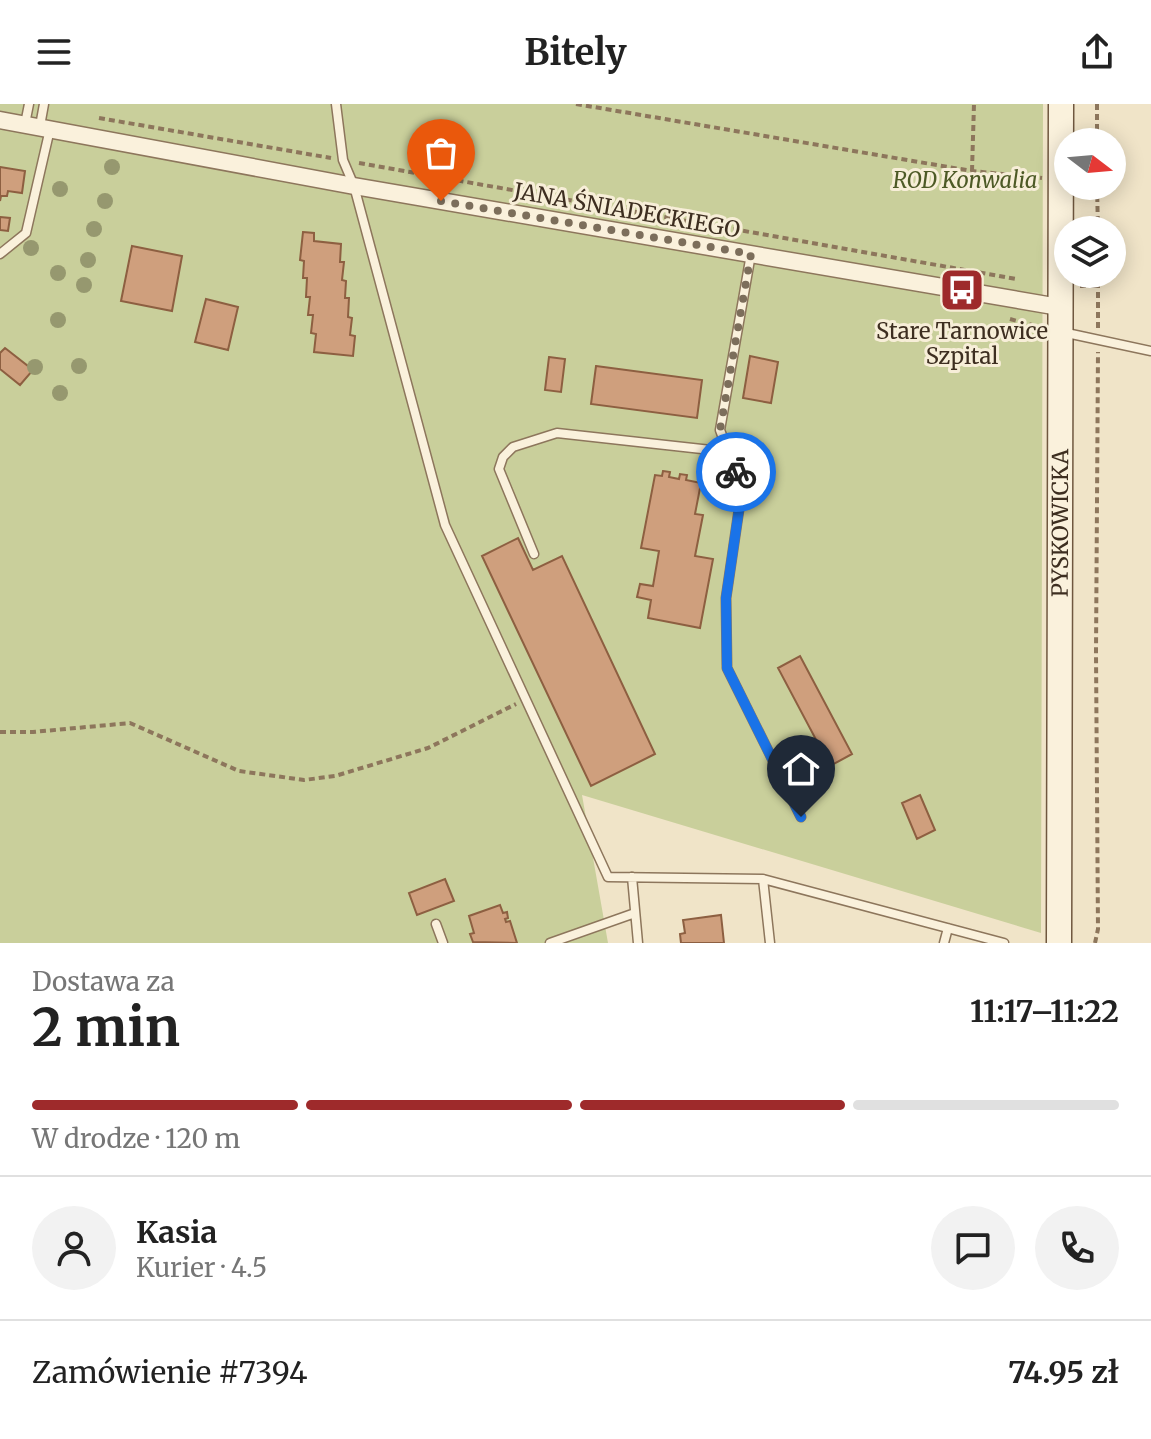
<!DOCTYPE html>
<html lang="pl">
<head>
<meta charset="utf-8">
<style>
	:root { --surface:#fff; --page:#f2f2f2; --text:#222; --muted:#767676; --line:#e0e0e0; --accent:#9e2a2b }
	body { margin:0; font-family:Merriweather,serif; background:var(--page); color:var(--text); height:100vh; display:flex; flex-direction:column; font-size:30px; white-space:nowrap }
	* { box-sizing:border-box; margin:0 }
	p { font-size:26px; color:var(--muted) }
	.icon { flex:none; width:44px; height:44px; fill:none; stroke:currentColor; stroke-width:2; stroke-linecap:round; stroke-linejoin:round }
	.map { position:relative; height:839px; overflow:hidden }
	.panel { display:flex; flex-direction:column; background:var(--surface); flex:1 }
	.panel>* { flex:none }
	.needle { width:52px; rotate:106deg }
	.controls { position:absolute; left:1054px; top:24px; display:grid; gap:16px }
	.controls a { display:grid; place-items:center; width:72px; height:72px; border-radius:50%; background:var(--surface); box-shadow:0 4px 20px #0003; font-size:40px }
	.pin { position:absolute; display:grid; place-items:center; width:68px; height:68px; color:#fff; margin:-82px -34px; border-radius:50% 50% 50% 0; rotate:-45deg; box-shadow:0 0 8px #0007 }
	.pin .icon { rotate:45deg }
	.courier { position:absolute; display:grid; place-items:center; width:80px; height:80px; margin:-40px; border:6px solid #1a73e8; border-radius:50%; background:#fff; color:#222; box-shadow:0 2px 10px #0007 }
	.head em { font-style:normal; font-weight:700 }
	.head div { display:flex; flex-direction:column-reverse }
	.head { display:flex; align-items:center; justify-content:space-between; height:136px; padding:0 32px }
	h1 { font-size:52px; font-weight:700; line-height:60px }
	.bar { display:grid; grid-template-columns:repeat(4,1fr); gap:12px 8px; align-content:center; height:96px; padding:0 32px }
	.bar i { height:10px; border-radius:6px; background:var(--line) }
	.bar .on { background:var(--accent) }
	.bar p { grid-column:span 4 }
	.line { display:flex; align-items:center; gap:20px; padding:0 32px; border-top:2px solid var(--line) }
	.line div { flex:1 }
	.round { display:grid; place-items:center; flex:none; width:84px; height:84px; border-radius:42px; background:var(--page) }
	header { display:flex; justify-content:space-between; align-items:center; height:104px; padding:0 32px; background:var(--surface); font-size:36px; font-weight:700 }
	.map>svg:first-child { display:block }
</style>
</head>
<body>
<header><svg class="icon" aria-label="menu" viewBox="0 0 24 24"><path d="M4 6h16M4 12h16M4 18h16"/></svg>Bitely<svg class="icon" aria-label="share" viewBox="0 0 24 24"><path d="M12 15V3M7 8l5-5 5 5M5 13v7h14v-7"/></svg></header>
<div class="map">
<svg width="1151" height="839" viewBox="0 0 1151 839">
	<rect width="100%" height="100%" fill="#f0e4c8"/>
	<path fill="#c9cf9b" d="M0,0H1043L1041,829L582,691L608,839H0Z"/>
	<path fill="#cf9f7d" stroke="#8d5f41" stroke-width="2" d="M0,63L25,67L22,89L8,87L7,92H1L0,97Z
		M0,113L10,114L8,127L0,126Z
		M303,128L314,129V137L341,140L340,158H344L342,176L346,177L345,194H349L348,213L352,214L350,231L355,232L353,252L314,248L316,230L311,229L313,211H308L310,193H306L307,174H303L304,157L300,156Z
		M132,142L182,152L172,207L121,197Z
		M206,195L238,203L228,246L195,238Z
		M5,244L33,266L20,281L0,265V249Z
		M750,252L778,258L771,299L743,294Z
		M549,253L565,255L561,288L545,286Z
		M596,262L702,276L697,314L591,300Z
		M663,367L670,368L669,373L679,375L680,370L687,371L686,376L701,379L695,410L703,411L695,452L713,455L700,524L648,514L651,496L637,493L640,480L653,482L659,447L641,444L655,371L662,372Z
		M518,434L533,466L562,452L655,650L591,682L482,452Z
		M800,552L852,650L830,662L778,564Z
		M920,691L935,726L917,735L902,699Z
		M445,775L454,797L417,811L409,789Z
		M500,801L503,809L507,808L508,814L505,815L506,818L510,817L517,839L473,838L470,830L474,829L469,812Z
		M721,811L724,839H681L680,830L685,829L683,816Z"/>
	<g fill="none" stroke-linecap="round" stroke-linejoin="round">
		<g stroke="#8d765c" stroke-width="11">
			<path id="lane" d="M336,0L343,56L354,82L445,421L608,773L763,775L1004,839
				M25,20L29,0
				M40,22L44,0
				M0,150L26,129L50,25
				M751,150L720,326L742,385L726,494L727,564L801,713
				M1062,228L1151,247
				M534,450L499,365L503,353L513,343L557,329L729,348
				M632,773L638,839
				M763,775L770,839
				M436,820L443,839
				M550,839L635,809
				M944,839L948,824"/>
		</g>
		<g stroke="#8d765c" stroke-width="19">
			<path id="street" d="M0,16L354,82L1059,203"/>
		</g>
		<g stroke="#6f573f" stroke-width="27">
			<g id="secondary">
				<path id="s1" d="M1059,839L1061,0"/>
			</g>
		</g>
		<path stroke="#8d765c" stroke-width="4" stroke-dasharray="6 4" stroke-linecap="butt" d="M576,0L972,67L1042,74
			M1097,0V38
			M99,14L331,54
			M359,59L1016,175
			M972,67L974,0
			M1097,82L1098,126
			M1080,182H1098
			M1010,215L1032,221L1038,226
			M1098,224V170
			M0,628H33L130,619L239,667L304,676L335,672L428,644L516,600
			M1095,839L1098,825L1096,549L1098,248"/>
		<use href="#lane" stroke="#faf1dc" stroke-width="8"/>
		<use href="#street" stroke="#faf1dc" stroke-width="16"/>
		<use href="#secondary" stroke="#faf1dc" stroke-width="24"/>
	</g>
	<g fill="#96986f">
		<circle cx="112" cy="63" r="8"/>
		<circle cx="60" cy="85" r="8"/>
		<circle cx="105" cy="97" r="8"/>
		<circle cx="94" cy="125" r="8"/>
		<circle cx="31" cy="144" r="8"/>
		<circle cx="88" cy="156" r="8"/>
		<circle cx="58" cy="169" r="8"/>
		<circle cx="84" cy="181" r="8"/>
		<circle cx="58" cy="216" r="8"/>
		<circle cx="79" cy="262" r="8"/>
		<circle cx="35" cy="263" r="8"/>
		<circle cx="60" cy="289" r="8"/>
	</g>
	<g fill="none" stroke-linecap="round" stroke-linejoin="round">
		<path stroke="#7c6e5b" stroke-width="8" stroke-dasharray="0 14.4" d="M441,97L751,150L720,326L736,368"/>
		<path stroke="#1a73e8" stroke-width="10" d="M736,368L742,385L726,494L727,564L801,713"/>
	</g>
	<defs>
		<g id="bus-square" transform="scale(2.3)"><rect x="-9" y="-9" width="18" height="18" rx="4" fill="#9e2a2b" stroke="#f7eed8"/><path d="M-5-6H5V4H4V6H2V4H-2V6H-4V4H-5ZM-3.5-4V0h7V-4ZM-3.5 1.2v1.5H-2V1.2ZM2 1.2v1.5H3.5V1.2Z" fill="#fff"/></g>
	</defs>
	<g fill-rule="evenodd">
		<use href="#bus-square" x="962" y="186"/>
	</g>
	<g text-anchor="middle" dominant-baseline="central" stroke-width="6" stroke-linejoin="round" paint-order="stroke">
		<g font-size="22" font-style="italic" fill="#4d5a26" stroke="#f7eed8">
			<text x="965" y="76">ROD Konwalia</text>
		</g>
		<g font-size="22" fill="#3d2e20" stroke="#f7eed8">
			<text transform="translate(627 106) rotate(10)">JANA ŚNIADECKIEGO</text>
			<text stroke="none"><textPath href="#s1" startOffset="420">PYSKOWICKA</textPath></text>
		</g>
		<g font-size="22" fill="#3d2e20" stroke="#f7eed8">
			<text x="962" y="227">Stare Tarnowice<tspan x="962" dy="25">Szpital</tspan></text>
		</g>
	</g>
</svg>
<div class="controls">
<a><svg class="needle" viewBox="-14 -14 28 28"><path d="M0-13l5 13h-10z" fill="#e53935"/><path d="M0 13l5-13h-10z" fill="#767676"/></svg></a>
<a><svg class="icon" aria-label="layers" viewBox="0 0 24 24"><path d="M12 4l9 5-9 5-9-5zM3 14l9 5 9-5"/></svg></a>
</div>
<div class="pin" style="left:441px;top:97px;background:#ea580c"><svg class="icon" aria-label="bag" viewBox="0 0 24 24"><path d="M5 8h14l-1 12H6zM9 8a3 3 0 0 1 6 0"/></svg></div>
<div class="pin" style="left:801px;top:713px;background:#1f2937"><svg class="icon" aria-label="home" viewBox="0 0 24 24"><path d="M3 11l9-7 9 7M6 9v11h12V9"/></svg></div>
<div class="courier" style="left:736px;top:368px"><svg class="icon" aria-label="bike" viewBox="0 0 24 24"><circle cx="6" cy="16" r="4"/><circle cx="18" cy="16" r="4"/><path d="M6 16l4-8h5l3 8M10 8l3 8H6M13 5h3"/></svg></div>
</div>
<section class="panel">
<div class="head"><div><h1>2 min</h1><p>Dostawa za</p></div><em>11:17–11:22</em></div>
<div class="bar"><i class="on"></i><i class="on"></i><i class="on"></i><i></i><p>W drodze · 120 m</p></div>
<div class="line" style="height:144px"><a class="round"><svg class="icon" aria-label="person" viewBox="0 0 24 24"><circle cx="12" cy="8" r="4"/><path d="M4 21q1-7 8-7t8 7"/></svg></a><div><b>Kasia</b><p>Kurier · 4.5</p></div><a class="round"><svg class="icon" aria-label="chat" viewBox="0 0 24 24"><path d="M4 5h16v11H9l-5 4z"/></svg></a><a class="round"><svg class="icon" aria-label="phone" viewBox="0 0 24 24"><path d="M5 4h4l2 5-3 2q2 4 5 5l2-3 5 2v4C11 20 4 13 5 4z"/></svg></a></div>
<div class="line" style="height:104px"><div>Zamówienie #7394</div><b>74.95 zł</b></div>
</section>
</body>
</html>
